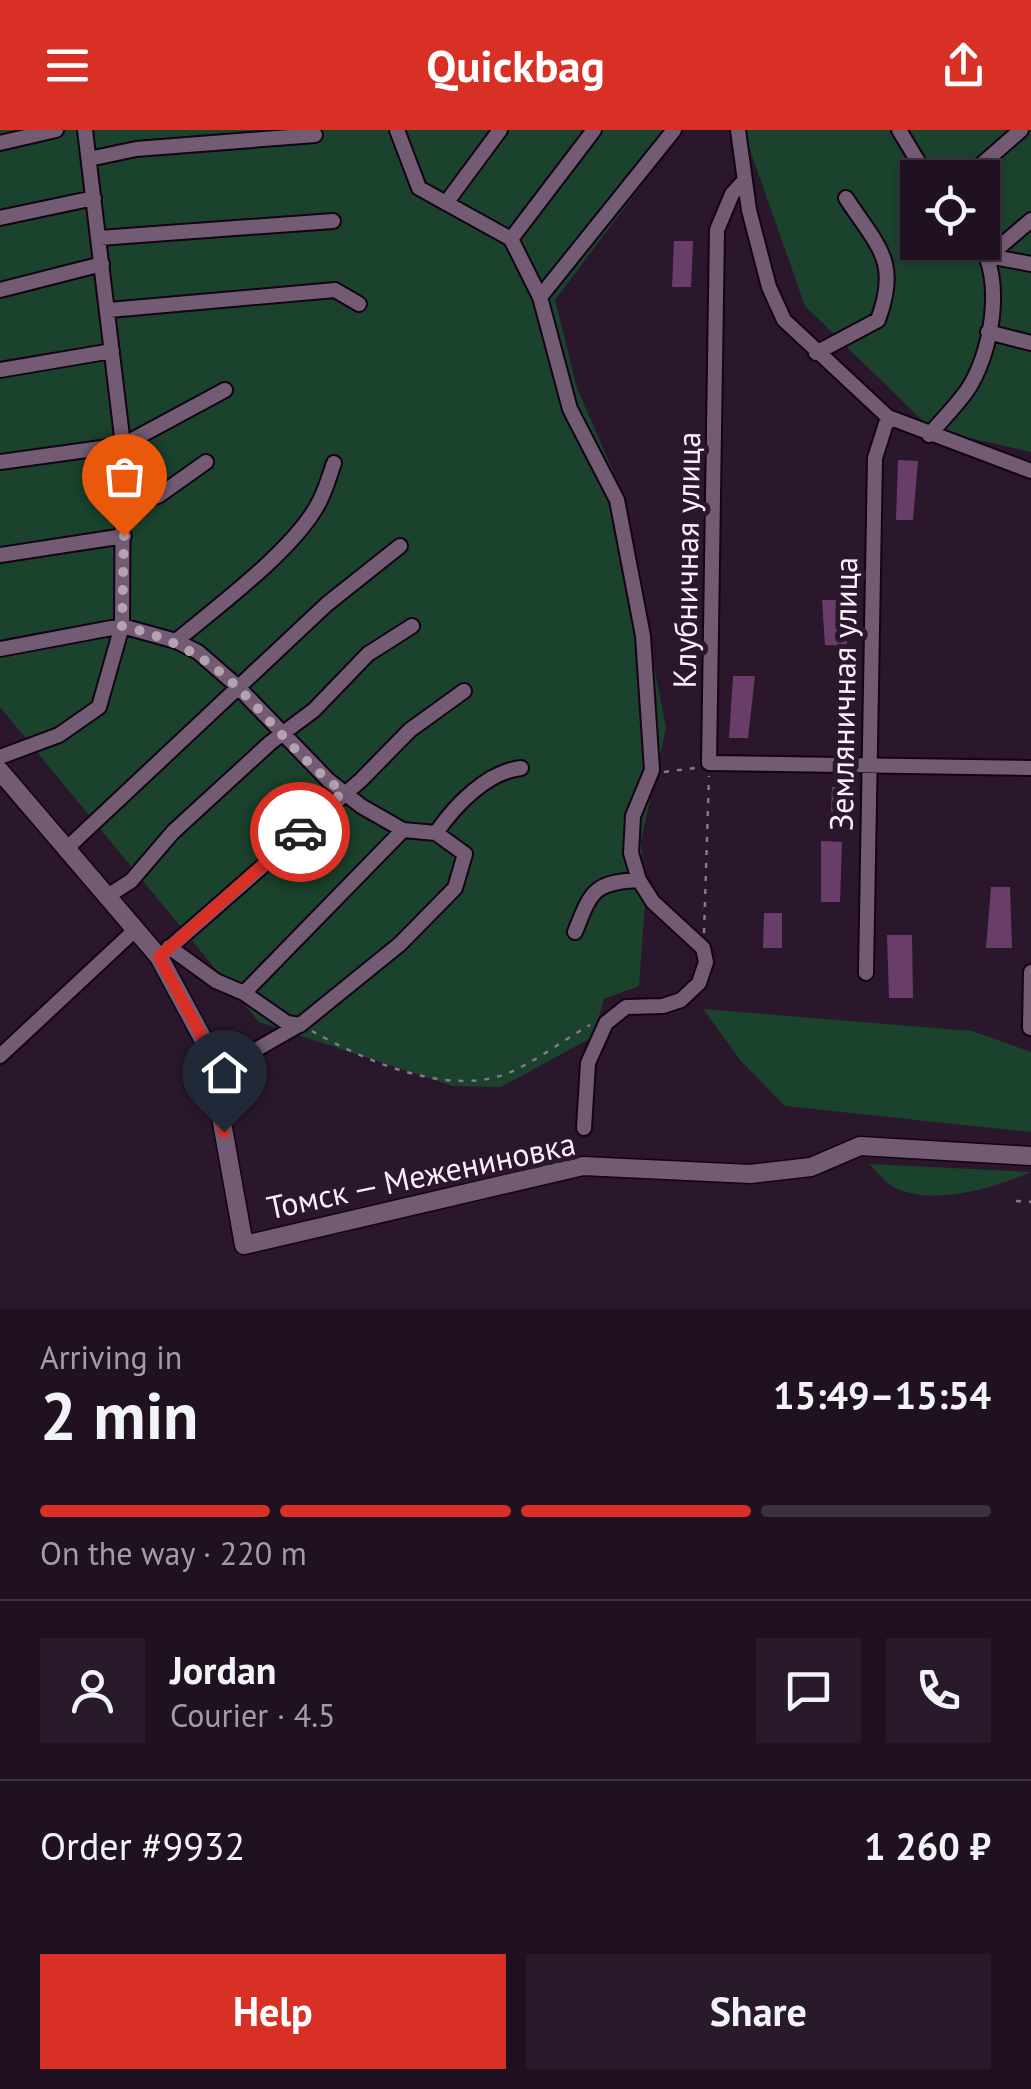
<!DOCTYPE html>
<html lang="en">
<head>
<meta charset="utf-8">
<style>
	:root { --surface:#201121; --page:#281a2a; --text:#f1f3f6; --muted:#a29da5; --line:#3d313f; --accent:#d93025 }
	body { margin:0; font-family:"PT Sans",sans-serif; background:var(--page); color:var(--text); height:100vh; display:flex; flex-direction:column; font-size:38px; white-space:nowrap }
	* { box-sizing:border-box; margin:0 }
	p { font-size:32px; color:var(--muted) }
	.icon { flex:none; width:55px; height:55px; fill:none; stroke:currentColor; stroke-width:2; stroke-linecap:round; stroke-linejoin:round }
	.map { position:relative; height:1179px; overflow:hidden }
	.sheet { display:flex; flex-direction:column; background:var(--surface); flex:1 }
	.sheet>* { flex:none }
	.tools { position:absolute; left:900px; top:30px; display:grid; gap:20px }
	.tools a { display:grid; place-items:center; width:100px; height:100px; border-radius:0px; background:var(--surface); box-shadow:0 2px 8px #0004,0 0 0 2px var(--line); font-size:50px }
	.pin { position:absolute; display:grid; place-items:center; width:85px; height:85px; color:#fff; margin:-102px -42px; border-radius:50% 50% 50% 0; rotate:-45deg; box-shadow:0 0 10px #0007 }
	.pin .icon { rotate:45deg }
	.courier { position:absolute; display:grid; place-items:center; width:100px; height:100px; margin:-50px; border:8px solid #d93025; border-radius:50%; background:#fff; color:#222; box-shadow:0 2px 12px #0007 }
	.headline em { font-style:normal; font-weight:700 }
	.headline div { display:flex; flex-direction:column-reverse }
	.headline { display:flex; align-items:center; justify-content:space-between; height:170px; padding:0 40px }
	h1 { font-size:65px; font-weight:700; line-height:75px }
	.bar { display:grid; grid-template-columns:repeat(4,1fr); gap:15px 10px; align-content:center; height:120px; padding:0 40px }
	.bar i { height:12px; border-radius:8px; background:var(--line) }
	.bar .active { background:var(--accent) }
	.bar p { grid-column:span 4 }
	.line { display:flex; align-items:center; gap:25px; padding:0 40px; border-top:2px solid var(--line) }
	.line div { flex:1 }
	.round { display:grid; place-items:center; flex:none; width:105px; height:105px; border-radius:0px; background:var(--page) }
	.primary-button { display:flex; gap:20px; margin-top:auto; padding:20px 40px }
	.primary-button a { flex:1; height:115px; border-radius:0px; background:var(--accent); color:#fff; font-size:40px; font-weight:700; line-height:115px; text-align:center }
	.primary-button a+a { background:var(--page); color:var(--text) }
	header { display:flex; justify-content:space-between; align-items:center; height:130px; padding:0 40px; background:var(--accent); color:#fff; font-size:45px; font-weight:700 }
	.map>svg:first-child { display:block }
</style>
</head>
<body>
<header><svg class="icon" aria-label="menu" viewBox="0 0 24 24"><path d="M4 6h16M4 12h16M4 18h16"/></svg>Quickbag<svg class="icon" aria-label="share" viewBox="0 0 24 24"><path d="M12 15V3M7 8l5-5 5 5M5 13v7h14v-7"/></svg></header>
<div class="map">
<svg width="1031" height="1179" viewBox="0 0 1031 1179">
	<rect width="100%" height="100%" fill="#2b172c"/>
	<path fill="#1a422d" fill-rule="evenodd" d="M0,0H683L555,170L577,258L619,355L666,598L641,711L645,774L639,856L604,869L593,907L501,957L453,956L259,892L0,577Z
		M743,0H1031V322L931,299L805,176ZM918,48H982V112H918Z
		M703,879L972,901L1031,922V1002L785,976L741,931Z
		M869,1034L1031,1042C994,1058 931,1078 892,1056C884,1052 876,1040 869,1034Z"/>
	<path fill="#693d6a" d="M674,111H693L691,157H672Z
		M898,330L918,331L913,390H896Z
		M822,470H844L847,516L825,515Z
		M733,546H755L748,608H729Z
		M832,657L856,658L850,683L835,686L831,681Z
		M821,711L842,712L840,772H821Z
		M991,757H1010L1012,818H986Z
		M764,783H782V818H763Z
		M887,805H912L913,868H889Z"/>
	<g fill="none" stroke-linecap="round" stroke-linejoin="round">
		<g stroke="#130314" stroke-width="18">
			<path id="minor" d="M397,0L419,58L511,109L540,167
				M738,0L749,80L769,157L784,190L888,287L1031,341
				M899,0L928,48
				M0,13L56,0
				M89,29L136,19L315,5
				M966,48L1021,0
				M744,51L732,64L717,100L709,633L1031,638
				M446,73L500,0
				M0,88L94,68
				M99,108L333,91
				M511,109L594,0
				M989,126L1031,90
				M989,126L1031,134
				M0,160L102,134
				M109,180L335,160L359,174
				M988,202L1031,213
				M816,223L878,190C900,131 878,117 846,68
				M0,240L112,221
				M929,305C941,291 955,277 966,262C991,227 1006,148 978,112
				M0,332L123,315L225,260
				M125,371L158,366L206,332
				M0,425L124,406
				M176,511C217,477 292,421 317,376C325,363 329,347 334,333
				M0,519L122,496L176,511L198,522L237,556L328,650L361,676L403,700L436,703L465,724L455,758L400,814L300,895L287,893L244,863
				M0,627L59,605L99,577L122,496L123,315L85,0
				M436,703C455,675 487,642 521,638
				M65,720L327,474L400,416
				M106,767L131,751L173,702L270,613L314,580L368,524L412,496
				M575,802C591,762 593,752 639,750
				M169,817L216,851L244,863L403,700
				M159,827L361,650L410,600L464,561
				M866,843L875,328L888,287
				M1030,898L1031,842
				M259,918L299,895
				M0,926L135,800
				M584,998L588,933L606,893L626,877L663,876L681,870L699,853L706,832L703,818L653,772L639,750L631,723L633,686L652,640L643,506L617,370L570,279L540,167L674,0"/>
		</g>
		<g stroke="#130314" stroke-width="21">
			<path id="tertiary" d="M0,641L159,827L209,920L244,1115L583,1036L750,1044L811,1037L860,1016L1031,1026"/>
		</g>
		<path stroke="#897789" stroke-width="2.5" stroke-dasharray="5 8" stroke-linecap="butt" d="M664,642L695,638
			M704,803L709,646
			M312,901C367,932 456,971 517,939C542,927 565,909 590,895
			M1016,1071L1031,1072"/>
		<use href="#minor" stroke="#735c73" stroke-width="14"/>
		<use href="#tertiary" stroke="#735c73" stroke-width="18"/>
	</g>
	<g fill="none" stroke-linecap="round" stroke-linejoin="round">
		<path stroke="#b2a2b2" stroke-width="10" stroke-dasharray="0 18" d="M124,406L122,496C241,523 257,597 343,662L300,702"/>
		<path stroke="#d93025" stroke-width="12" d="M224,1002L209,920L159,827L300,702"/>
	</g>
	<g text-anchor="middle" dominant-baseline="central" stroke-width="10" stroke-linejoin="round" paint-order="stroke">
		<g font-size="32" fill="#fbedfa" stroke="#2b172c">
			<text transform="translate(686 430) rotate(-89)">Клубничная улица</text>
			<text transform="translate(843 564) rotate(-89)">Земляничная улица</text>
			<text transform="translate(421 1045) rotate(-12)">Томск — Межениновка</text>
		</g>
	</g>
</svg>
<div class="tools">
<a><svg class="icon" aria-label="locate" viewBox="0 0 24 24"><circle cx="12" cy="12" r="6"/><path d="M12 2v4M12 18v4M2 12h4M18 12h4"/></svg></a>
</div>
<div class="pin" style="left:124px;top:406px;background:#ea580c"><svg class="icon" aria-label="bag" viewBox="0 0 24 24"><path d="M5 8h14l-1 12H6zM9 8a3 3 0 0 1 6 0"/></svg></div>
<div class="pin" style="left:224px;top:1002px;background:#1f2937"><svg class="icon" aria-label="home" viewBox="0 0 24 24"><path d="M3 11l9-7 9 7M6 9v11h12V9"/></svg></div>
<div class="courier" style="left:300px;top:702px"><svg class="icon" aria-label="car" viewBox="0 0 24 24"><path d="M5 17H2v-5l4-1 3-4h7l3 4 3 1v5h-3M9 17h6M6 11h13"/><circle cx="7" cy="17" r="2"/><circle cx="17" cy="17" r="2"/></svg></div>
</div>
<section class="sheet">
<div class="headline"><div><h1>2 min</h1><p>Arriving in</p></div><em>15:49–15:54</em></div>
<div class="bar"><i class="active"></i><i class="active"></i><i class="active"></i><i></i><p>On the way · 220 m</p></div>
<div class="line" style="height:180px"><a class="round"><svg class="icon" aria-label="person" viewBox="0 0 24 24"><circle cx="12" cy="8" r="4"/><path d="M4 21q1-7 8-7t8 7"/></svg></a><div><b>Jordan</b><p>Courier · 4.5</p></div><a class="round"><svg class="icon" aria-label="chat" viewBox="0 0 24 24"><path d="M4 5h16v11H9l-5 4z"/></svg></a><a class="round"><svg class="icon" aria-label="phone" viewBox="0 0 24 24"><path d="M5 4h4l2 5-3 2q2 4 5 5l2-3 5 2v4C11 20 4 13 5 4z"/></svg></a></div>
<div class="line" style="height:130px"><div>Order #9932</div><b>1 260 ₽</b></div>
<div class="primary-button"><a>Help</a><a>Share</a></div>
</section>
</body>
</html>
